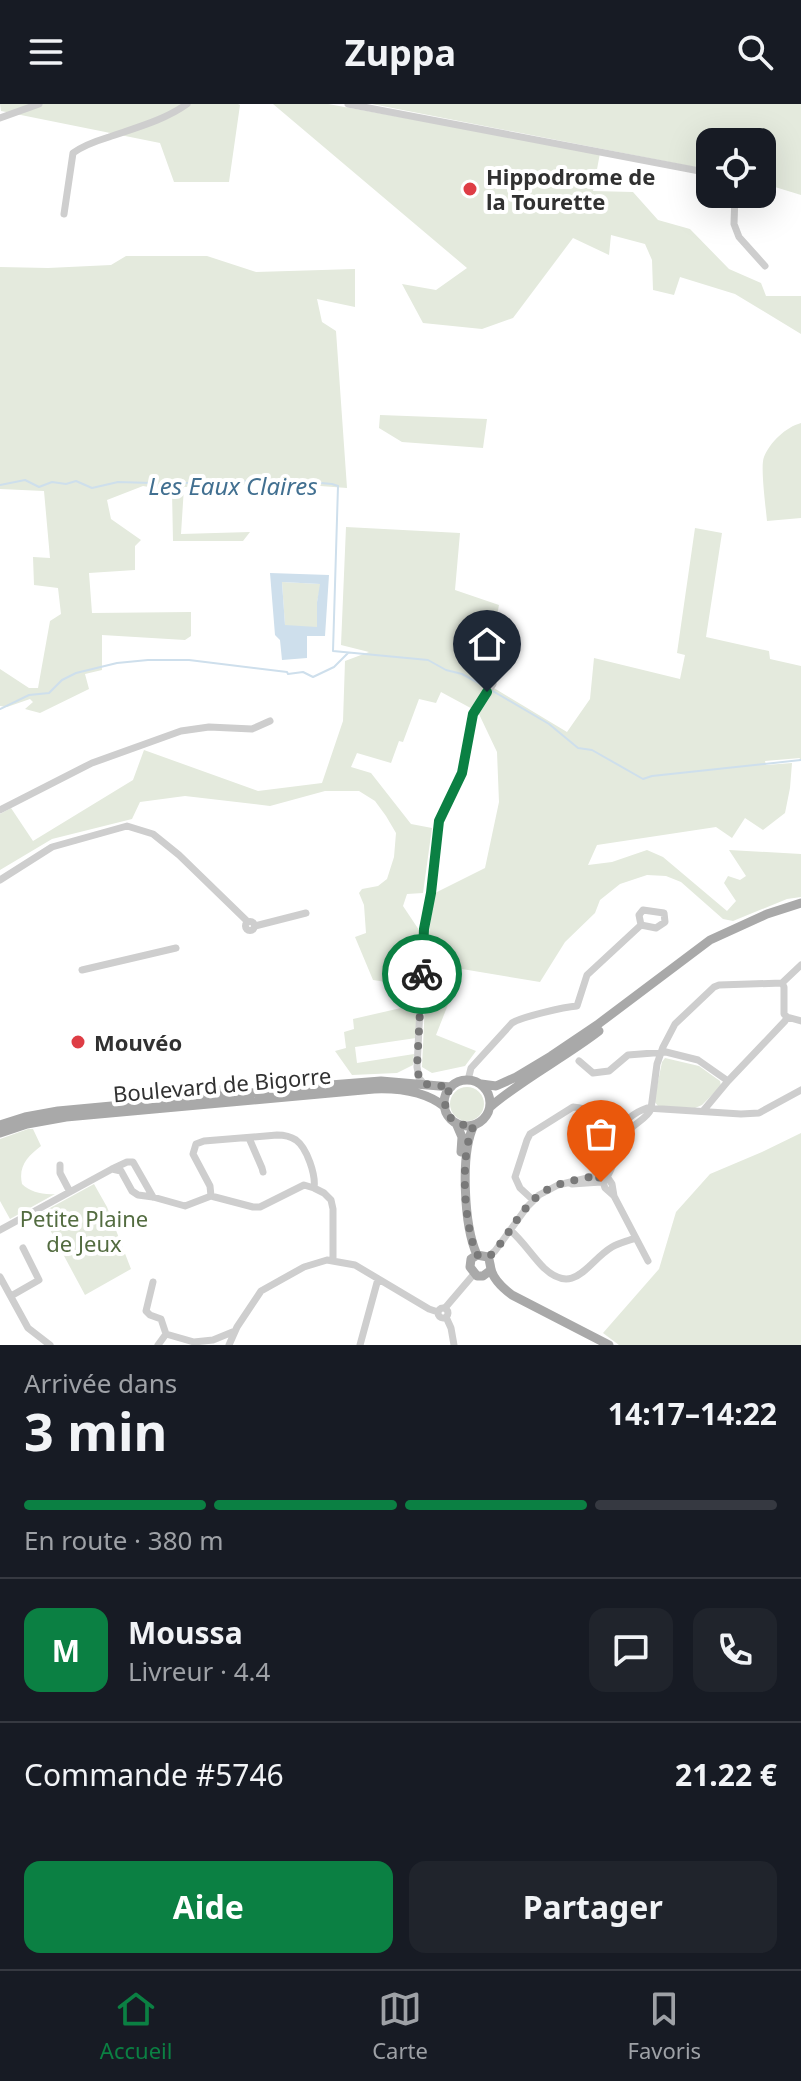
<!DOCTYPE html>
<html lang="fr">
<head>
<meta charset="utf-8">
<style>
	:root { --surface:#171b24; --page:#20242c; --text:#f1f3f6; --muted:#9ea1a6; --line:#363941; --accent:#0b8043 }
	body { margin:0; font-family:"Noto Sans",sans-serif; background:var(--page); color:var(--text); height:100vh; display:flex; flex-direction:column; font-size:30px; white-space:nowrap }
	* { box-sizing:border-box; margin:0 }
	p { font-size:26px; color:var(--muted) }
	.icon { flex:none; width:44px; height:44px; fill:none; stroke:currentColor; stroke-width:2; stroke-linecap:round; stroke-linejoin:round }
	.map { position:relative; height:1241px; overflow:hidden }
	.sheet { display:flex; flex-direction:column; background:var(--surface); flex:1 }
	.sheet>* { flex:none }
	.buttons { position:absolute; left:696px; top:24px; display:grid; gap:16px }
	.buttons a { display:grid; place-items:center; width:80px; height:80px; border-radius:16px; background:var(--surface); box-shadow:0 8px 32px #0002; font-size:40px }
	.pin { position:absolute; display:grid; place-items:center; width:68px; height:68px; color:#fff; margin:-82px -34px; border-radius:50% 50% 50% 0; rotate:-45deg; box-shadow:0 0 8px #0007 }
	.pin .icon { rotate:45deg }
	.courier { position:absolute; display:grid; place-items:center; width:80px; height:80px; margin:-40px; border:6px solid #0b8043; border-radius:50%; background:#fff; color:#222; box-shadow:0 2px 10px #0007 }
	.headline em { font-style:normal; font-weight:700 }
	.headline div { display:flex; flex-direction:column-reverse }
	.headline { display:flex; align-items:center; justify-content:space-between; height:136px; padding:0 24px }
	h1 { font-size:52px; font-weight:700; line-height:60px }
	.bar { display:grid; grid-template-columns:repeat(4,1fr); gap:12px 8px; align-content:center; height:96px; padding:0 24px }
	.bar i { height:10px; border-radius:6px; background:var(--line) }
	.bar .on { background:var(--accent) }
	.bar p { grid-column:span 4 }
	.line { display:flex; align-items:center; gap:20px; padding:0 24px; border-top:2px solid var(--line) }
	.line div { flex:1 }
	.round { display:grid; place-items:center; flex:none; width:84px; height:84px; border-radius:16px; background:var(--page) }
	.button { display:flex; gap:16px; margin-top:auto; padding:16px 24px }
	.button a { flex:1; height:92px; border-radius:16px; background:var(--accent); color:#fff; font-size:32px; font-weight:700; line-height:92px; text-align:center }
	.button a+a { background:var(--page); color:var(--text) }
	header { display:flex; justify-content:space-between; align-items:center; height:104px; padding:0 24px; background:var(--surface); font-size:36px; font-weight:700 }
	.tabs { display:flex; justify-content:space-around; align-items:center; height:112px; border-top:2px solid var(--line); background:var(--surface); font-size:22px; color:var(--muted) }
	.tabs a { display:grid; justify-items:center; gap:4px }
	.tabs .on { color:var(--accent) }
	.map>svg:first-child { display:block }
</style>
</head>
<body>
<header><svg class="icon" aria-label="menu" viewBox="0 0 24 24"><path d="M4 6h16M4 12h16M4 18h16"/></svg>Zuppa<svg class="icon" aria-label="search" viewBox="0 0 24 24"><circle cx="10" cy="10" r="6"/><path d="M15 15l6 6"/></svg></header>
<div class="map">
<svg width="801" height="1241" viewBox="0 0 801 1241">
	<rect width="100%" height="100%" fill="#fff"/>
	<path fill="#e4eadd" d="M0,0H238L240,1L229,78H174L160,39L1,7Z
		M273,0H328L600,49L593,87L633,88L658,116L690,125L729,165L761,179L766,192H801V230L735,190L680,173L674,191L653,186L652,156L645,140L611,131L609,151L573,134L513,214L482,225L423,219L402,180L436,186L467,164Z
		M372,0H801V91L762,79V38H710V66Z
		M126,152H207L256,168L355,165V203L317,195L322,218L336,227L347,384L280,379L184,383L181,430L250,428L243,437H173L172,387L143,382L107,396L111,415L141,436L135,442V466L89,469L92,509L191,508V532L185,536L102,531V566L85,570L89,585L40,609L25,605L33,598L30,595L7,603L0,602V565L29,584H38L50,517L61,510L58,484L34,481L33,453L50,454L44,387L0,385V163L48,164L111,161Z
		M380,311L487,315L483,344L402,338L379,324Z
		M801,319V414L767,417C766,405 760,362 764,353C770,338 786,323 801,319Z
		M346,423L460,429L455,486L499,501L484,578L567,628L590,595L594,554L680,575L685,551L677,549L695,424L722,429L706,533L769,547L770,555L801,562V656H799L800,654L765,657L766,661L792,659L790,684L785,709L763,726L745,714L732,734L716,723L597,741L588,761L612,758L647,746L663,753L727,807L736,797L724,779L728,772L740,776L746,772L729,746L801,750V793L787,795L733,817L723,815L681,778L666,772L647,771L620,780L600,796L595,809L565,838L540,878L462,865L436,931L476,947L465,962L432,969L422,963L428,834L435,789L485,764L499,698L497,648L478,608L441,588L436,599L419,595L403,638L399,637L391,659L357,649L351,663L371,669L411,720L432,724L423,789L407,790L403,802L419,826L416,934L355,943L357,959L414,950L413,961L397,969L352,971L335,947L346,944L344,928L354,925L353,915L401,904L399,880L373,876L355,833L366,829L364,801L359,789L362,785L378,782L387,775L394,753L396,729L386,712L375,697L359,687H325L270,702L185,692L140,698L132,715L52,735L0,766V710L11,704L33,737L133,676L144,646L258,687L322,679L343,617L345,557L369,548L341,541Z
		M282,478L321,480L317,498V524L285,522Z
		M665,954L699,962L720,977L721,982L702,1001L695,1004L658,1002L654,997L662,958Z
		M450 1000a17 17 0 1 1 34 0a17 17 0 1 1-34 0Z
		M28,1025H33L41,1042C28,1052 18,1062 22,1080C30,1088 43,1091 55,1090L10,1115L0,1097V1035Z
		M801,1029V1241H619L603,1229L659,1165L676,1108L710,1070L762,1048Z
		M94,1080L107,1103L131,1165L85,1191L41,1109Z"/>
	<path fill="#cedfec" fill-rule="evenodd" d="M270,469L329,471L325,532H307V554L282,556L280,536L275,531ZM282,478L320,480L317,498V523L285,521Z"/>
	<g fill="none" stroke-linecap="round" stroke-linejoin="round">
		<path stroke="#cedfec" stroke-width="2" d="M0,381L25,376L39,383L52,378L66,380L76,377L92,384L118,378L152,379L167,383L185,379L289,376L332,380L338,382L333,547L428,556L446,566L462,570L486,583
			M491,586L549,620L578,644L592,646L643,675L652,672L801,656
			M0,605L29,591L49,589L62,576L76,569L117,559L148,556H189L287,568L288,570L303,568L313,573L334,563L348,549"/>
		<path stroke="#cecece" stroke-width="7" d="M348,0L710,69
			M0,14L39,0
			M735,90L734,120L739,133L765,162
			M64,110L73,49C84,41 96,37 109,33C135,24 165,16 187,0
			M0,706L92,659L181,627L209,623L252,625L270,617
			M0,776L52,743L127,722L153,730L179,751L248,818
			M643,806L664,809L665,818L656,824L641,821L639,811Z
			M245.5 822a4.5 4.5 0 1 1 9 0a4.5 4.5 0 1 1-9 0Z
			M255,822L306,809
			M82,866L176,844
			M787,913L801,917
			M579,957L593,969L609,967L628,951L666,948L698,956L728,977
			M468,976L471,964L512,919C521,913 564,903 577,902L587,871L641,821
			M424,980L419,974L417,963L424,825L431,789L439,717L462,669L473,610L493,580
			M202,986L220,985
			M651,1005L657,960L663,943L675,920L714,883L719,881L782,879L801,861
			M703,1007L728,977L785,917L787,913L784,910V883L782,879
			M249,1034L262,1064L263,1068
			M60,1061V1069L70,1088
			M601,1070C605,1043 620,1013 647,1004L741,1010L759,1009L801,986
			M607,1073C616,1059 617,1042 627,1029C634,1019 647,1015 651,1005
			M608,1074L612,1080L614,1092
			M603,1078L605,1084L614,1092L648,1157
			M572,1080L601,1078
			M211,1092L210,1082L193,1050L196,1040L204,1037L277,1031C284,1031 290,1032 296,1036C307,1044 316,1071 314,1084
			M153,1093L133,1058H127L112,1065L121,1067L132,1087L138,1091L153,1093L185,1102L211,1092L253,1103H260L304,1081L314,1084L324,1089L331,1096L333,1105V1156
			M533,1096L520,1084L515,1073L527,1036L530,1030L573,1003C589,1004 606,1015 618,1026
			M0,1126L112,1065
			M510,1126C523,1137 532,1152 544,1164C575,1193 588,1157 612,1143C619,1139 628,1137 635,1134
			M488,1153L495,1147L527,1103L539,1091L558,1081L600,1071
			M0,1173L28,1224L50,1241
			M153,1178L146,1207L150,1211L161,1215L166,1230L194,1238L213,1236L235,1227
			M11,1192L39,1176L23,1144
			M438 1209a5 5 0 1 1 10 0a5 5 0 1 1-10 0Z
			M445,1204L474,1170
			M446,1213L451,1224L454,1241
			M158,1241L166,1230
			M229,1241L237,1223L261,1187L304,1163L327,1156L355,1161L429,1205L438,1208
			M360,1241L378,1175"/>
		<path stroke="#a9a9a9" stroke-width="9" d="M444 999a23 23 0 1 1 46 0a23 23 0 1 1-46 0Z
			M481,980L496,982L516,973L551,952L597,921L710,836L767,810L801,799
			M267,986L381,977L451,983
			M490,1003C524,974 564,954 599,927
			M456,1019L462,1033L461,1048
			M0,1021L25,1013L58,1007L271,987
			M474,1021C460,1049 464,1122 477,1151
			M0,1029L27,1020L66,1013L374,985C399,984 425,987 445,1003
			M491,1166L483,1172H477L470,1163L471,1155L477,1151L488,1153C490,1157 490,1161 491,1165C493,1175 504,1185 512,1191L609,1241"/>
	</g>
	<g fill="none" stroke-linecap="round" stroke-linejoin="round">
		<path stroke="#797979" stroke-width="8" stroke-dasharray="0 14.4" d="M422,870L417,963L419,974L424,980L451,983C437,1003 450,1024 474,1021C459,1049 464,1122 477,1151L488,1153L492,1150C510,1130 522,1101 545,1087C561,1077 582,1075 600,1071L599,1074L601,1078"/>
		<path stroke="#0b8043" stroke-width="10" d="M422,870L424,825L431,789L439,717L462,669L473,610L487,588"/>
	</g>
	<g fill="#de3d45" stroke="#fff" stroke-width="3">
		<circle cx="470" cy="85" r="8"/>
		<circle cx="78" cy="938" r="8"/>
	</g>
	<g text-anchor="middle" dominant-baseline="central" stroke-width="8" stroke-linejoin="round" paint-order="stroke">
		<g font-size="22" font-weight="bold" fill="#313131" stroke="#fff" text-anchor="start">
			<text x="486" y="72">Hippodrome de<tspan x="486" dy="25">la Tourette</tspan></text>
			<text x="94" y="938">Mouvéo</text>
		</g>
		<g font-size="22" fill="#313131" stroke="#fff">
			<text transform="translate(222 980) rotate(-5)">Boulevard de Bigorre</text>
		</g>
		<g font-size="22" fill="#536c40" stroke="#fff">
			<text x="84" y="1114">Petite Plaine<tspan x="84" dy="25">de Jeux</tspan></text>
		</g>
		<g font-size="24" font-style="italic" fill="#427091" stroke="#fff">
			<text x="233" y="381">Les Eaux Claires</text>
		</g>
	</g>
</svg>
<div class="buttons">
<a><svg class="icon" aria-label="locate" viewBox="0 0 24 24"><circle cx="12" cy="12" r="6"/><path d="M12 2v4M12 18v4M2 12h4M18 12h4"/></svg></a>
</div>
<div class="pin" style="left:601px;top:1078px;background:#ea580c"><svg class="icon" aria-label="bag" viewBox="0 0 24 24"><path d="M5 8h14l-1 12H6zM9 8a3 3 0 0 1 6 0"/></svg></div>
<div class="pin" style="left:487px;top:588px;background:#1f2937"><svg class="icon" aria-label="home" viewBox="0 0 24 24"><path d="M3 11l9-7 9 7M6 9v11h12V9"/></svg></div>
<div class="courier" style="left:422px;top:870px"><svg class="icon" aria-label="bike" viewBox="0 0 24 24"><circle cx="6" cy="16" r="4"/><circle cx="18" cy="16" r="4"/><path d="M6 16l4-8h5l3 8M10 8l3 8H6M13 5h3"/></svg></div>
</div>
<section class="sheet">
<div class="headline"><div><h1>3 min</h1><p>Arrivée dans</p></div><em>14:17–14:22</em></div>
<div class="bar"><i class="on"></i><i class="on"></i><i class="on"></i><i></i><p>En route · 380 m</p></div>
<div class="line" style="height:144px"><b class="round" style="background:var(--accent);color:#fff">M</b><div><b>Moussa</b><p>Livreur · 4.4</p></div><a class="round"><svg class="icon" aria-label="chat" viewBox="0 0 24 24"><path d="M4 5h16v11H9l-5 4z"/></svg></a><a class="round"><svg class="icon" aria-label="phone" viewBox="0 0 24 24"><path d="M5 4h4l2 5-3 2q2 4 5 5l2-3 5 2v4C11 20 4 13 5 4z"/></svg></a></div>
<div class="line" style="height:104px"><div>Commande #5746</div><b>21.22 €</b></div>
<div class="button"><a>Aide</a><a>Partager</a></div>
</section>
<nav class="tabs">
<a class="on"><svg class="icon" aria-label="home" viewBox="0 0 24 24"><path d="M3 11l9-7 9 7M6 9v11h12V9"/></svg>Accueil</a>
<a><svg class="icon" aria-label="map" viewBox="0 0 24 24"><path d="M3 6l6-2 6 2 6-2v14l-6 2-6-2-6 2zM9 4v14M15 6v14"/></svg>Carte</a>
<a><svg class="icon" aria-label="saved" viewBox="0 0 24 24"><path d="M7 4h10v16l-5-4-5 4z"/></svg>Favoris</a>
</nav>
</body>
</html>
